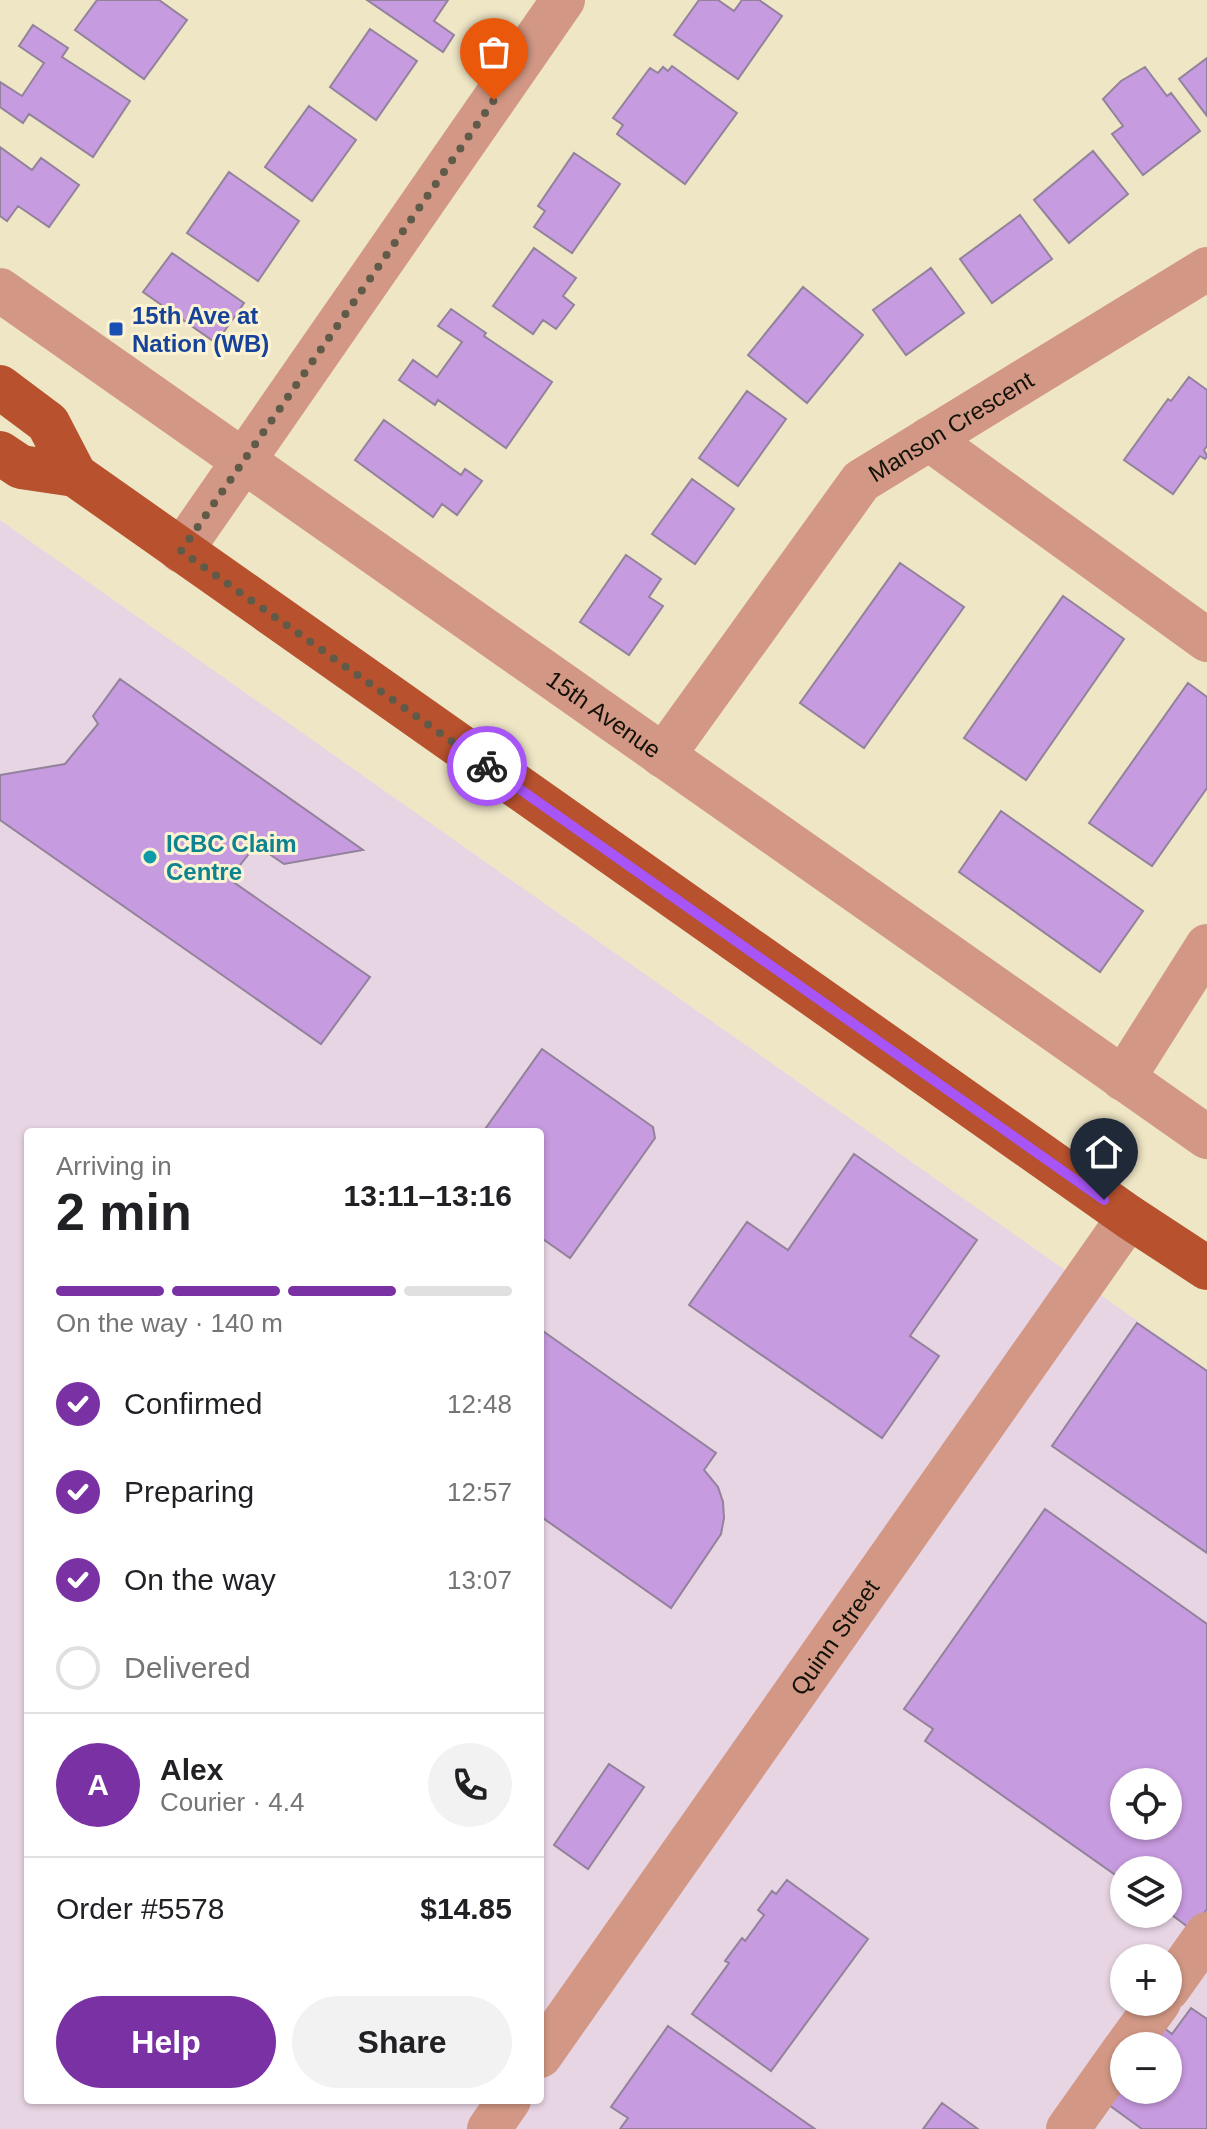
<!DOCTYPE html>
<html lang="en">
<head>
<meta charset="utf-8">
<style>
	:root { --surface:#fff; --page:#f2f2f2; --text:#202124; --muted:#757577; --line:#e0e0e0; --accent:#7a31a3 }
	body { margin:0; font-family:Helvetica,sans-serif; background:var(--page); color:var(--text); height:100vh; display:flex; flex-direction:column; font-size:30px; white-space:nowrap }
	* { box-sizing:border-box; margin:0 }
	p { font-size:26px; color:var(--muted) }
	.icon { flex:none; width:44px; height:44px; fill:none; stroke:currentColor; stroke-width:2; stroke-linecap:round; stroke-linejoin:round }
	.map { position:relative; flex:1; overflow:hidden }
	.panel { position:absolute; left:24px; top:1128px; width:520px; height:976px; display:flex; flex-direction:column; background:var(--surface); border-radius:8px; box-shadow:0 2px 6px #0004 }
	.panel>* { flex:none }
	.controls { position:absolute; left:1110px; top:1768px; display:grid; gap:16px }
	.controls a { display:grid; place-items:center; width:72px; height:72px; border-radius:50%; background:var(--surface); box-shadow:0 2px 6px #0004; font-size:40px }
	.pin { position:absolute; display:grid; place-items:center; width:68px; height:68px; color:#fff; margin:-82px -34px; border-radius:50% 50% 50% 0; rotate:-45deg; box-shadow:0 0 8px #0007 }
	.pin .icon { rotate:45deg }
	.courier { position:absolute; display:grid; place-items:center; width:80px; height:80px; margin:-40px; border:6px solid #a855f7; border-radius:50%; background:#fff; color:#222; box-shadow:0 2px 10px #0007 }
	.overview em { font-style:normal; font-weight:800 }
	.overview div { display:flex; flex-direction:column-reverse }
	.overview { display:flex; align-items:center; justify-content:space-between; height:136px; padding:0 32px }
	h1 { font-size:52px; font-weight:800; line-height:60px }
	.bar { display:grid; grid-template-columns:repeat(4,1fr); gap:12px 8px; align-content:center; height:96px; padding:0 32px }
	.bar i { height:10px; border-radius:6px; background:var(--line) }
	.bar .selected { background:var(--accent) }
	.bar p { grid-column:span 4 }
	.line { display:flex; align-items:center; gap:20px; padding:0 32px; border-top:2px solid var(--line) }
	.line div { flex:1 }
	.round { display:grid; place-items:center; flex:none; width:84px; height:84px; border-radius:42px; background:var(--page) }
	ol { padding:0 32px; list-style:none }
	li { display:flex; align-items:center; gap:24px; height:88px }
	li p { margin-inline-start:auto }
	li .icon { padding:8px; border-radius:50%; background:var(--accent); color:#fff; stroke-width:4 }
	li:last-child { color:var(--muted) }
	li i { width:44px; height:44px; border:4px solid var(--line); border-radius:50% }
	.primary-button { display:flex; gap:16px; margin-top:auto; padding:16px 32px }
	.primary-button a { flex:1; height:92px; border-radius:48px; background:var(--accent); color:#fff; font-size:32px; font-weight:800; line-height:92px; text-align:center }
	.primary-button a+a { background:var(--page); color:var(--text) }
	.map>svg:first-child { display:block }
</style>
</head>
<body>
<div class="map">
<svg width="1207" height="2129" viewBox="0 0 1207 2129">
	<rect width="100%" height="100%" fill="#efe6c6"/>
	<path fill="#e8d5e4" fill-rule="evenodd" d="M0,520L1207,1370V2129H0ZM28,1132H540V2100H28ZM1124,1782H1168V1826H1124ZM1124,1870H1168V1914H1124ZM1124,1958H1168V2002H1124ZM1124,2046H1168V2090H1124Z"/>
	<path fill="#c79bdf" stroke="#92829b" stroke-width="2" fill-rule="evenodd" d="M97,0H159L187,20L144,79L75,30Z
		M367,0H448L434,21L454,35L443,52Z
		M699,0H718L734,11L742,0H759L782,16L738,79L674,35Z
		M33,25L68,48L62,57L130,101L93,157L29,114L23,123L0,107V82L22,96L44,63L19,46Z
		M370,29L417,61L376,120L330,87Z
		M1207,58V116L1179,79Z
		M672,66L737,113L685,184L617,134L623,125L613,118L650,68L658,73L663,67L668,71Z
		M1145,67L1167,96L1171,93L1200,131L1143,175L1112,134L1123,126L1103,99L1121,81Z
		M309,106L356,140L312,201L265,167Z
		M0,147L32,170L41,158L79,185L49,227L18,206L7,221L0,216Z
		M1093,151L1128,194L1069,243L1034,200Z
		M574,153L620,184L572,253L534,227L545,211L538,206Z
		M229,172L299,221L258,281L187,233Z
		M1020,215L1052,259L992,303L960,259Z
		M534,248L576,278L563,296L574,305L556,329L543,320L533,334L493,306Z
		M172,253L244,303L216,343L143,292Z
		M931,268L964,313L906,355L873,310Z
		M803,287L863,335L807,403L748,355Z
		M451,309L486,333L484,336L552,382L506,448L438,400L435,405L399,380L413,360L437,377L462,342L438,326Z
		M1189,377L1207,390V446L1204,450L1207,456L1205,459L1200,456L1173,494L1124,460L1168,399L1171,401Z
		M747,391L786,419L738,486L699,458Z
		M384,420L461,475L465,469L482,481L457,515L442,504L433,517L355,460Z
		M692,479L734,509L695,564L652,534Z
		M626,555L661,579L649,597L663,606L629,655L580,622Z
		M900,563L964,607L864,748L800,703Z
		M1063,596L1124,639L1026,780L964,738Z
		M120,679L363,850L284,864L256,845L229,879L370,977L321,1044L0,820V775L65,764L98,724L93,716Z
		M1188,683L1207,697V788L1152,866L1089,823Z
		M1001,811L1143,911L1100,972L959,872Z
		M542,1049L653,1127L655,1138L570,1258L540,1237V1132H483Z
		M854,1154L977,1240L910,1336L939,1356L882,1438L689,1305L747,1222L788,1250Z
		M1137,1323L1207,1371V1553L1052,1446Z
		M540,1329L716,1453L704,1470L718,1487L723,1502L724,1518L721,1534L671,1608L540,1516Z
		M1045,1509L1207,1624V1909L1192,1930L1168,1912V1870H1124V1881L925,1741L933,1729L904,1709ZM1124,1782H1168V1826H1124Z
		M609,1764L644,1787L588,1869L554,1845Z
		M787,1880L868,1939L771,2071L692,2014L729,1963L725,1961L742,1938L745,1941L764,1915L758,1910L772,1891L776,1894Z
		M1191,2008L1207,2019V2129H1142L1109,2105L1124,2084V2090H1168V2046H1151L1164,2028L1172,2034Z
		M668,2026L815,2129H620L628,2118L611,2107Z
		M942,2103L978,2129H923Z"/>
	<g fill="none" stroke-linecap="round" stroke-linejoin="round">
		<g stroke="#d29885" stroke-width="44">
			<path id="s1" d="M0,290L1207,1137"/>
			<path d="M929,439L1207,640"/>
			<path d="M181,551L563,0"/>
			<path id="s2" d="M663,756L861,481L1207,269"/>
			<path d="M1123,1079L1207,946"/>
			<path d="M1168,1989L1207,1934"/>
			<path d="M1127,2046L1159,2002"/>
			<path id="s3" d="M540,2056L1129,1217"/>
			<path d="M489,2129L509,2100"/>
			<path d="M1068,2129L1124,2050"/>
		</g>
		<path stroke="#b7512e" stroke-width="44" d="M0,387L48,423L75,475L1129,1217L1207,1268
			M0,453L21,467L75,475"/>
	</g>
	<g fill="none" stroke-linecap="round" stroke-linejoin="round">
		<path stroke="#605b49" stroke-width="8" stroke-dasharray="0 14.4" d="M487,766L181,551L494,100"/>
		<path stroke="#a855f7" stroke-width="10" d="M487,766L1104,1200"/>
	</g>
	<rect fill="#1a4fb4" stroke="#fcf3d3" stroke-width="3" x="108" y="321" width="16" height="16" rx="4"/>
	<circle fill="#0f9aa8" stroke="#fcf3d3" stroke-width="3" cx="150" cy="857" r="8"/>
	<g text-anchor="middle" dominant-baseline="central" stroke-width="6" stroke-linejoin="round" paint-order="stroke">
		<g font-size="24" font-weight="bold" fill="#164399" stroke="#fcf3d3" text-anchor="start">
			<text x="132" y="315">15th Ave at<tspan x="132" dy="28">Nation (WB)</tspan></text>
		</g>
		<g font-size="24" fill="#131006" stroke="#fcf3d3">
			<text stroke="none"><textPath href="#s2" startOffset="444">Manson Crescent</textPath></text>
			<text stroke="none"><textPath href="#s1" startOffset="738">15th Avenue</textPath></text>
			<text stroke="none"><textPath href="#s3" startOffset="512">Quinn Street</textPath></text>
		</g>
		<g font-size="24" font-weight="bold" fill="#0d838f" stroke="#fcf3d3" text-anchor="start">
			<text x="166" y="843">ICBC Claim<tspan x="166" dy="28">Centre</tspan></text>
		</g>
	</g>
</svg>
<div class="controls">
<a><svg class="icon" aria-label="locate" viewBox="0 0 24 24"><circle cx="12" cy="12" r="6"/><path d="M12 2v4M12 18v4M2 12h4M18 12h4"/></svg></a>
<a><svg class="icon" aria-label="layers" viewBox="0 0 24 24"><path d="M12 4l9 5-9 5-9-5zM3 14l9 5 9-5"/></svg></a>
<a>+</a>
<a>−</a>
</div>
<div class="pin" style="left:494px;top:100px;background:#ea580c"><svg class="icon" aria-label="bag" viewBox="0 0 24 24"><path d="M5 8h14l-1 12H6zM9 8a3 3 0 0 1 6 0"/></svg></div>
<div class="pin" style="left:1104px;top:1200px;background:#1f2937"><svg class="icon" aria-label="home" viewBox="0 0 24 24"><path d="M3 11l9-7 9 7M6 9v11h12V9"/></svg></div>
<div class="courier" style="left:487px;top:766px"><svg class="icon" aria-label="bike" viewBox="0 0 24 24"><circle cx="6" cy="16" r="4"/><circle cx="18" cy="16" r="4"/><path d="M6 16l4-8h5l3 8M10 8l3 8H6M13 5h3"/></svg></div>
<section class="panel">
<div class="overview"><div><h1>2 min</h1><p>Arriving in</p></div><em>13:11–13:16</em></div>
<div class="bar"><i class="selected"></i><i class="selected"></i><i class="selected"></i><i></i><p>On the way · 140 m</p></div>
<ol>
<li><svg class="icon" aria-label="check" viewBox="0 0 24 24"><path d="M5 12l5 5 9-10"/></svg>Confirmed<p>12:48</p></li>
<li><svg class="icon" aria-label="check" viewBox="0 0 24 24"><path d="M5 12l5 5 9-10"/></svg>Preparing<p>12:57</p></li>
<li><svg class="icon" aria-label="check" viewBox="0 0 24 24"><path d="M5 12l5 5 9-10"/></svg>On the way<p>13:07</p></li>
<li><i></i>Delivered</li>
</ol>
<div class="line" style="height:144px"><b class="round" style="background:var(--accent);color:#fff">A</b><div><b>Alex</b><p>Courier · 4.4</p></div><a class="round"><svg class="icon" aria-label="phone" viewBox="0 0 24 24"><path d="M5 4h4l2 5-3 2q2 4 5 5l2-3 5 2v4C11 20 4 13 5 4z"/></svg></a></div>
<div class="line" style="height:104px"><div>Order #5578</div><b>$14.85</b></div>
<div class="primary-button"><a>Help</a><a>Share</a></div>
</section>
</div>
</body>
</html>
